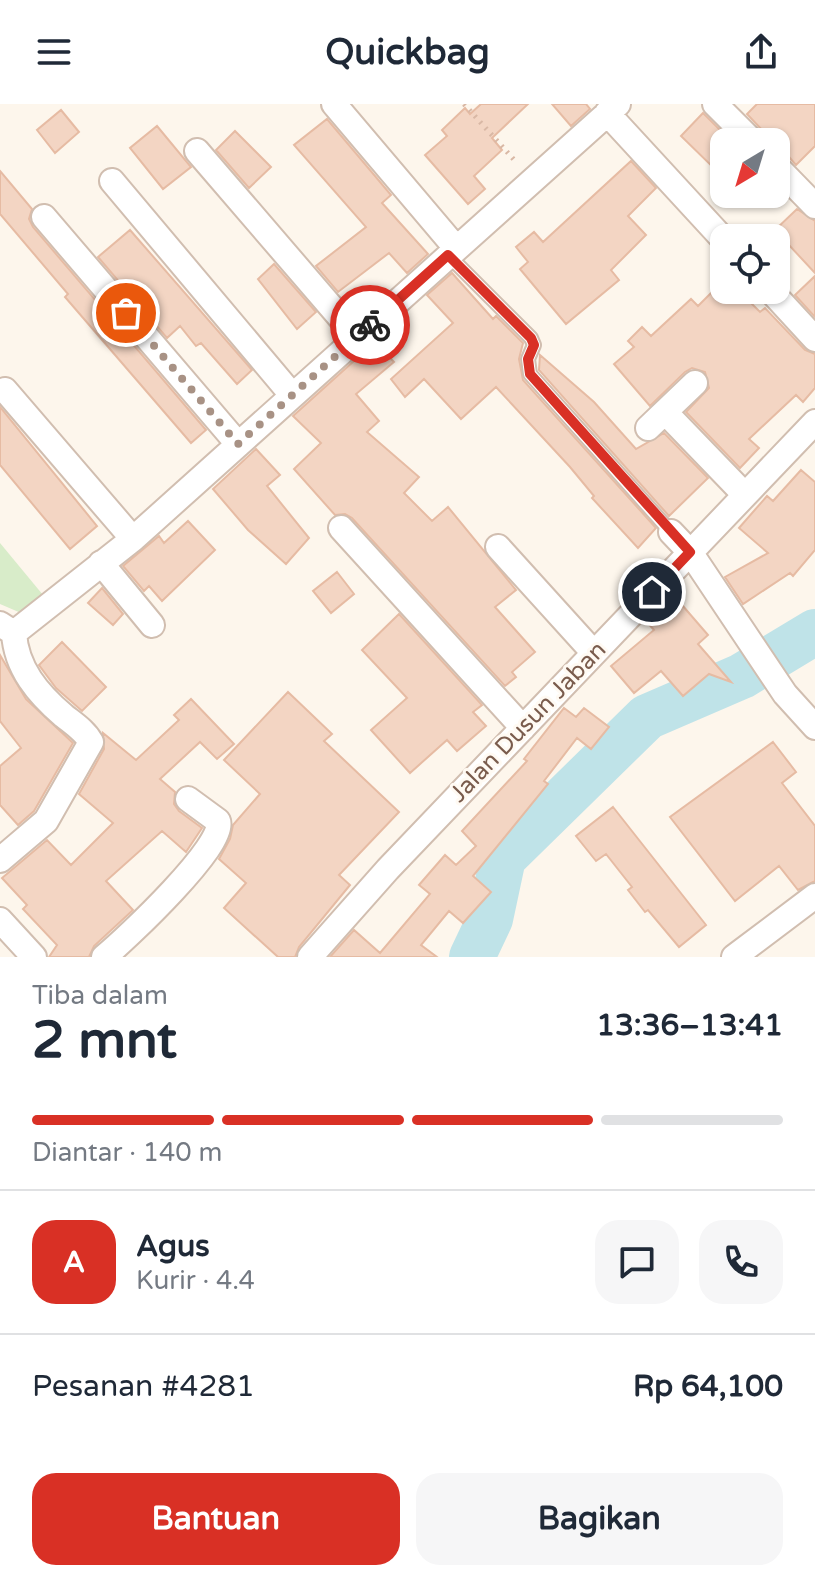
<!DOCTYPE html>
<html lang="id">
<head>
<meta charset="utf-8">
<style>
	:root { --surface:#fff; --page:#f6f6f7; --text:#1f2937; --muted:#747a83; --line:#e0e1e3; --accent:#d93025 }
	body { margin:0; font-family:"Varela Round",sans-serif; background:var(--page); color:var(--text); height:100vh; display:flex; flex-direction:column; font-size:30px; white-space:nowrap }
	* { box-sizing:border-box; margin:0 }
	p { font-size:26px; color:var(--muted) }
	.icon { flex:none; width:44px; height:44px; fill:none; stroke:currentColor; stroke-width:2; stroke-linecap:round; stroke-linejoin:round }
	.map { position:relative; height:853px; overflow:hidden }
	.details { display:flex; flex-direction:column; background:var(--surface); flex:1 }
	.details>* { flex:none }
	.needle { width:52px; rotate:218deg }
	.tools { position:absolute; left:710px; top:24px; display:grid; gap:16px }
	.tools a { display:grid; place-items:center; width:80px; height:80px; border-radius:16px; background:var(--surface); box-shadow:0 2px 6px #0004; font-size:40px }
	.pin { position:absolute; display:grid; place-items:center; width:68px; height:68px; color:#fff; margin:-34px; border:4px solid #fff; border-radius:50%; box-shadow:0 2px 8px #0007 }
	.courier { position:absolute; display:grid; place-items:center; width:80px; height:80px; margin:-40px; border:6px solid #d93025; border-radius:50%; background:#fff; color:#222; box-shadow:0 2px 10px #0007 }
	.head em { font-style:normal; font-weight:800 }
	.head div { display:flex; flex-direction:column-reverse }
	.head { display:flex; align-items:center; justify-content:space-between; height:136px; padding:0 32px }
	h1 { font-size:52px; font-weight:800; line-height:60px }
	.bar { display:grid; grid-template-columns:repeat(4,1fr); gap:12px 8px; align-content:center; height:96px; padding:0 32px }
	.bar i { height:10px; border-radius:6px; background:var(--line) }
	.bar .on { background:var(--accent) }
	.bar p { grid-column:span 4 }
	.line { display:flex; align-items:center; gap:20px; padding:0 32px; border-top:2px solid var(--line) }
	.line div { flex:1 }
	.round { display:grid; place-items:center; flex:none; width:84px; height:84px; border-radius:24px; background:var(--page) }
	.primary-button { display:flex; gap:16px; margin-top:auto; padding:16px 32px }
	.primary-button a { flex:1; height:92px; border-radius:24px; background:var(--accent); color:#fff; font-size:32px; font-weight:800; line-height:92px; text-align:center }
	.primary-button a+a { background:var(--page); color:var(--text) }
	header { display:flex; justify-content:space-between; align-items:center; height:104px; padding:0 32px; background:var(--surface); font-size:36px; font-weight:800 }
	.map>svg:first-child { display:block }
</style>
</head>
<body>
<header><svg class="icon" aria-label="menu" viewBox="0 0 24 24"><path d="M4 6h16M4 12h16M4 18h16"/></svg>Quickbag<svg class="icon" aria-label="share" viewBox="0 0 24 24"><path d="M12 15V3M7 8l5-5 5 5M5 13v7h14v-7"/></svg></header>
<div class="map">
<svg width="815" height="853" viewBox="0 0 815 853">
	<rect width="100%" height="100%" fill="#fdf6ec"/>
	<path fill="#d8ecc9" d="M0,439L43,491L21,509L0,500Z"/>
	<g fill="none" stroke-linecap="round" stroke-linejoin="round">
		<path stroke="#bfe3e8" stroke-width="46" d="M472,853L490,815L503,754L647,613L742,572L815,528"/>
	</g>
	<path fill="#f3d5c3" stroke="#e6bba3" stroke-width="2" d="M481,0H528L492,34L502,46L474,72L485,85L468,100L425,51L447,32L442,26L465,4L470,10Z
		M552,0H586L590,5L571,22Z
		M757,0H815V42L796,61L776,38H768L764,28L747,10Z
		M61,6L79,28L55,49L37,26Z
		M703,9L732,38H724V74L681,32Z
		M327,15L391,91L382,99L428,150L407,169L389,149L338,188L316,162L366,123L294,41Z
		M157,22L191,63L163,85L130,44Z
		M235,27L271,63L249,84L216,46Z
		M631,57L656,84L628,112L646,131L611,166L619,176L566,220L520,165L528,158L516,143L534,128L543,138Z
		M0,67L32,105L29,115L33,123L206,326L191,339L65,193L68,190L0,110Z
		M797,105L815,117V169L775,126Z
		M130,126L252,266L237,280L201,239L196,242L180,222L167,234L98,153Z
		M274,160L316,208L297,225L258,175Z
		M452,169L493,215L496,212L523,239L519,255L523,276L656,424L638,444L592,394L594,392L570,363L496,283L461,315L424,275L405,293L391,275L453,219L427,191Z
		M815,172V213L795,191Z
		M714,186H738L760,208L765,204L805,246L815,250V284L803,298L796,291L749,335L759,344L740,364L686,308L709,284L705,268L692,264L685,268L650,302L614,260L634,243L628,237L642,223L651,232L691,195L698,202Z
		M375,238L394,258L356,290L379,317L367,328L419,373L404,389L432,417L448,403L516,486L495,503L535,548L512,568L516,573L505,582L352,414L345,410L335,411L294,365L321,339L293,312Z
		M540,251L594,298L636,345L664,329L708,374L669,412L539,266Z
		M0,303L97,422L70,445L0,361Z
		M256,345L280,371L267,382L309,434L286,460L248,426L213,385Z
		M801,366L815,378V446L793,472L790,469L743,500L725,473L768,449L739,424L767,392L773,397Z
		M188,417L215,446L162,497L149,482L144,487L123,462L159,432L164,439Z
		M337,468L354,490L331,509L313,487Z
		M102,484L123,510L113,521L88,499Z
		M676,494L708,531L698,540L731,578L709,570L683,592L661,567L634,589L611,562L654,526L647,518Z
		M399,510L482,601L473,608L486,622L457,647L447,636L410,669L371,626L407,594L362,546Z
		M62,538L106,583L82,607L56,584L39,561Z
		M0,551L26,595L73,639L34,707L18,721L0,701V662L21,644L0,617Z
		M288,588L332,630L324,637L399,708L339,771L350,781L299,843L295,853H278L224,804L246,779L219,755L230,735L233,721L260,690L224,656Z
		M191,595L234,640L217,655L200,638L160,675L175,688L174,700L179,707L202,724L186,748L162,727L106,777L133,806L94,842L89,853H49L57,841L23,805L27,801L2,774L47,736L71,761L113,719L79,690L104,645L103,629L136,656L179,616L174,611Z
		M564,604L576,613L584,604L609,623L591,645L577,634L544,677L548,680L473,772L491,788L463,819L449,807L421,841L437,853H330L354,826L380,849L430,790L419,781L445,751L456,761L476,742L462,727L527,657L524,655Z
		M773,638L796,668L782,679L815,722V777L798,786L779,762L735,797L670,713Z
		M613,703L706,821L679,843L648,806L645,808L628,786L632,783L606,750L596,757L576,732Z"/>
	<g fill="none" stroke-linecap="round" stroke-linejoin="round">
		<g stroke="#d1beb0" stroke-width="16">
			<path id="service" d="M448,151L531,234L534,241L528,255L530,270L671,428"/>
		</g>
		<g stroke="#d1beb0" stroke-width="28">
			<path id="minor" d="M334,0L456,144
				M715,0L753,38
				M607,9L724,136
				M197,47L357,233
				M776,62L815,102
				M112,77L292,291
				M44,113L238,340
				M770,186L815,235
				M5,286L133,435
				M665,308L745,391
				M648,324L695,279
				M341,424L523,624
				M671,428L690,448L785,590L815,623
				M498,443L594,549
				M101,459L152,521
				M0,520L14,529L133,435L618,0
				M0,756L46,717L91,638C85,627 74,620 64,612C38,590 16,564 14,529
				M0,816L34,853
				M104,853C125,836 228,739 218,717L188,695
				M310,853L388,765L815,318
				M734,853L815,792"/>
		</g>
		<path stroke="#d9b8a5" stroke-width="5" stroke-dasharray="2 6" stroke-linecap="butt" d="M464,0L517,59"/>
		<use href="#service" stroke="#fff" stroke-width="12"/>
		<use href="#minor" stroke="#fff" stroke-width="24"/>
	</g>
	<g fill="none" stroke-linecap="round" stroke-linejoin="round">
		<path stroke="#a89285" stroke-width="8" stroke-dasharray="0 14.4" d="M126,209L238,340L370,221"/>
		<path stroke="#d93025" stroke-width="10" d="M370,221L448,151L531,234L534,241L528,255L530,270L690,448L652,488"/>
	</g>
	<g text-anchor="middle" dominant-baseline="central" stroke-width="6" stroke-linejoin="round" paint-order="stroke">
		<g font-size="24" fill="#7a5c4d" stroke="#fffaf3">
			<text transform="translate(528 618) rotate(-46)">Jalan Dusun Jaban</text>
		</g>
	</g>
</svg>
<div class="tools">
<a><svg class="needle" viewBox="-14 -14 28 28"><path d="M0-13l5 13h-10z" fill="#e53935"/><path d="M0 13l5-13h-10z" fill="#747a83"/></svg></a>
<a><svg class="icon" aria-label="locate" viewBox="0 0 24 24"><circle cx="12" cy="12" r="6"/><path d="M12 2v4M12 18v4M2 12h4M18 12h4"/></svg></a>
</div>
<div class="pin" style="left:126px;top:209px;background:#ea580c"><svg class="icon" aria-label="bag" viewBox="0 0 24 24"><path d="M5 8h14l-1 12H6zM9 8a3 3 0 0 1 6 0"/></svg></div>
<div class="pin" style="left:652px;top:488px;background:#1f2937"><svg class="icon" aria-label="home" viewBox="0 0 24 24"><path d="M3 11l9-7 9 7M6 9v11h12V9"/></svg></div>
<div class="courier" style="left:370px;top:221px"><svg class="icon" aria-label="bike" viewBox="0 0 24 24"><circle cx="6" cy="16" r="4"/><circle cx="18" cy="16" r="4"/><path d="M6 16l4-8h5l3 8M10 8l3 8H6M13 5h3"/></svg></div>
</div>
<section class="details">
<div class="head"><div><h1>2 mnt</h1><p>Tiba dalam</p></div><em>13:36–13:41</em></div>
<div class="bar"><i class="on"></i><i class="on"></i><i class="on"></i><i></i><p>Diantar · 140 m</p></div>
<div class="line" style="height:144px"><b class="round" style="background:var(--accent);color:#fff">A</b><div><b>Agus</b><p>Kurir · 4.4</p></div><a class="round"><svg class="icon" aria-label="chat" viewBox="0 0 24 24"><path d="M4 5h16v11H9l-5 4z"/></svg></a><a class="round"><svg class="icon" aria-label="phone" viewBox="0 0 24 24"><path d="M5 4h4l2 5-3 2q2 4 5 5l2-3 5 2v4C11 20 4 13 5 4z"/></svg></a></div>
<div class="line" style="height:104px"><div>Pesanan #4281</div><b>Rp 64,100</b></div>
<div class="primary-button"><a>Bantuan</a><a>Bagikan</a></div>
</section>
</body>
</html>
